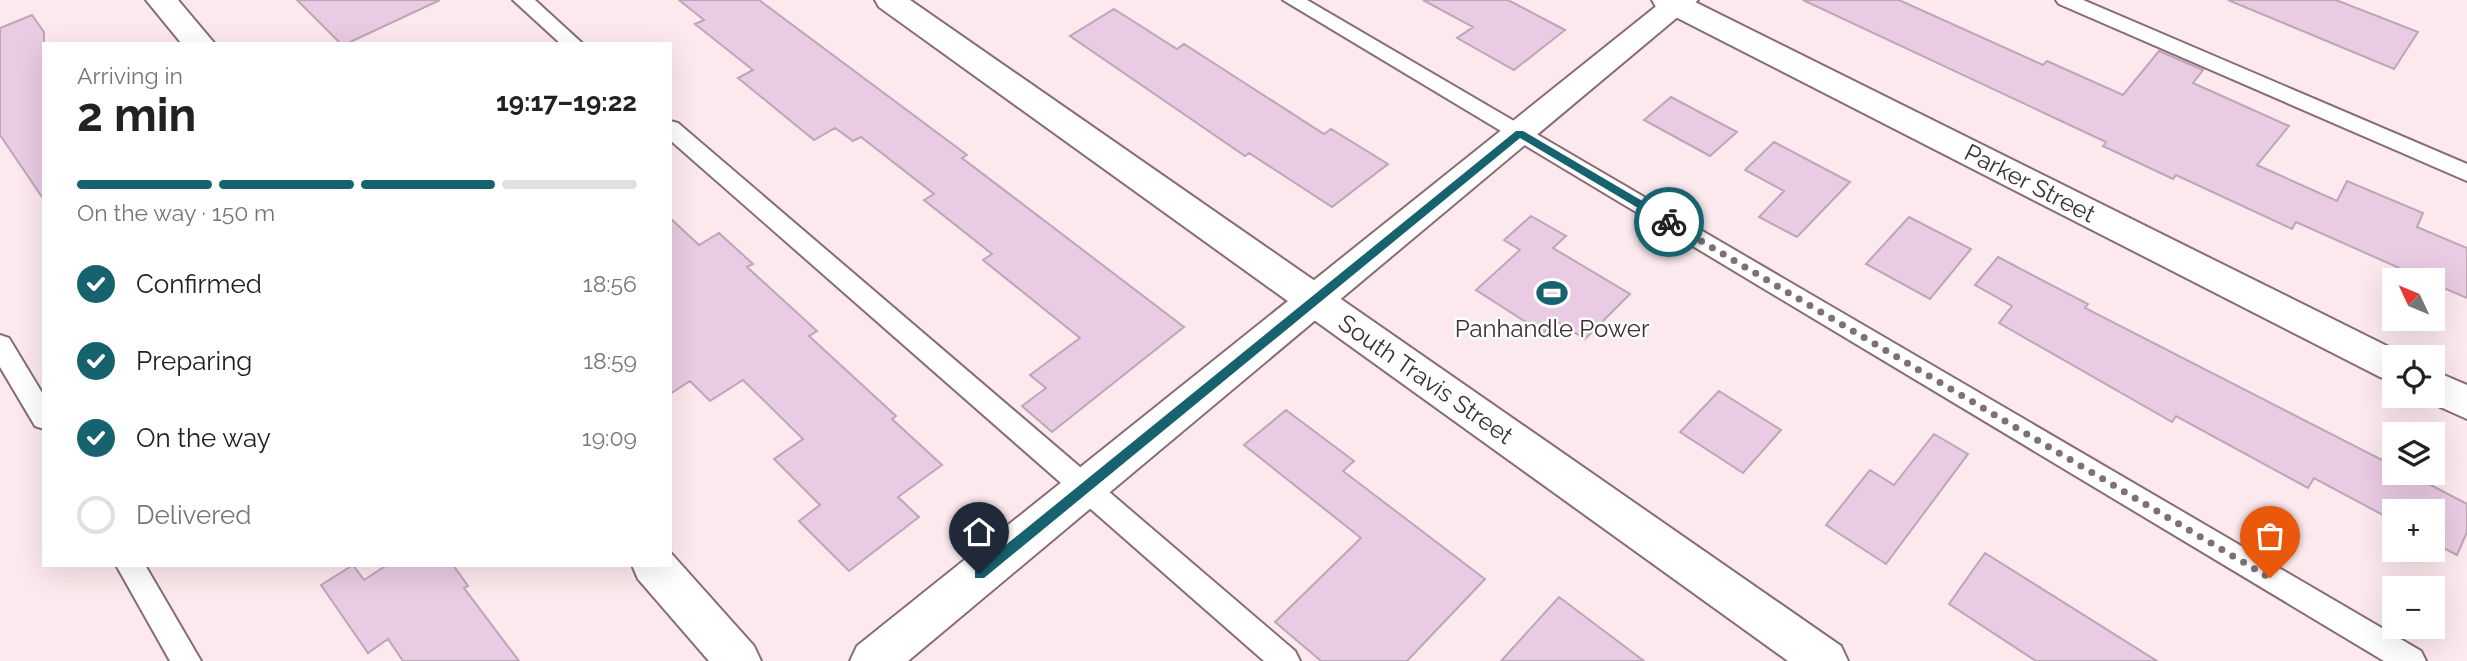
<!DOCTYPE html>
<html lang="en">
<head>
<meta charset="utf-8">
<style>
	:root { --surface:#fff; --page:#f2f2f2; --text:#222; --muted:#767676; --line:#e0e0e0; --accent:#17626f }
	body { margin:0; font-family:Raleway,sans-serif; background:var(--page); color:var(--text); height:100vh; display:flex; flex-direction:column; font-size:26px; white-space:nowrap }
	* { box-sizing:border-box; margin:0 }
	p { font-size:23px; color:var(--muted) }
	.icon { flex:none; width:38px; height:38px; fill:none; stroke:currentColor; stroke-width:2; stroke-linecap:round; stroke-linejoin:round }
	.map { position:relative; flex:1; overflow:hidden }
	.drawer { position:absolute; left:42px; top:42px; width:630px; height:525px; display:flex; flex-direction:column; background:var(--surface); border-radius:0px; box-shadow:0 7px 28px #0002 }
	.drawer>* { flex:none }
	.needle { width:46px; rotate:314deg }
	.fabs { position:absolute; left:2382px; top:268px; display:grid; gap:14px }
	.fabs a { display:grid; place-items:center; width:63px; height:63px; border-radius:0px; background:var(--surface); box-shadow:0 7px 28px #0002; font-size:35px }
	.pin { position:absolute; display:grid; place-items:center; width:60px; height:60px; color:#fff; margin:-72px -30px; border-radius:50% 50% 50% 0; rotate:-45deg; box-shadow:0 0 7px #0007 }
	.pin .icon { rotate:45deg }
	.courier { position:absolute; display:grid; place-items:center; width:70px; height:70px; margin:-35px; border:5px solid #17626f; border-radius:50%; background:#fff; color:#222; box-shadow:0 2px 9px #0007 }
	.summary em { font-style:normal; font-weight:700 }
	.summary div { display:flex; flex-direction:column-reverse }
	.summary { display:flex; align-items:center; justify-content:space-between; height:119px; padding:0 35px }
	h1 { font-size:46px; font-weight:700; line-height:52px }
	.bar { display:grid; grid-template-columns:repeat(4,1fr); gap:10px 7px; align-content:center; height:84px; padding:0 35px }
	.bar i { height:9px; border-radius:5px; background:var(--line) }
	.bar .current { background:var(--accent) }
	.bar p { grid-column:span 4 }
	ol { padding:0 35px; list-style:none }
	li { display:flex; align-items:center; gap:21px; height:77px }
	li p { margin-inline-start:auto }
	li .icon { padding:7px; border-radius:50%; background:var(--accent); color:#fff; stroke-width:4 }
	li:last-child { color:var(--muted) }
	li i { width:38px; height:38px; border:4px solid var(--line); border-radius:50% }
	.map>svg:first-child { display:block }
</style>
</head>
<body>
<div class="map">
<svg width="2467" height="661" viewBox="0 0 2467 661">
	<rect width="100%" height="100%" fill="#fce9ed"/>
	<path fill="#e9cbe3" stroke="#bca6b7" stroke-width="2" d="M297,0H440L346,44H341Z
		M679,0H759L967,155L962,158L1184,327L1052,432L1022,406L1046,388L1030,375L1080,338L983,260L992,254L924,200L934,194L861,137L853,141L835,128L814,140L738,78L753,70L695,24L704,20Z
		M1423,0H1508L1565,30L1514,70L1457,38L1473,27Z
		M1803,0H1899L2043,65L2047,61L2123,95L2159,51L2203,70L2193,83L2289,126L2257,165L2337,201L2347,181L2423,213L2417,227L2467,248V298L2432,283V280H2426L2296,222L2292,229L2176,175L2173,179L2103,146L2106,142Z
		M2228,0H2336L2418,32L2394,69Z
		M1114,9L1177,49L1184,44L1324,134L1331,129L1388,164L1332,207L1249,153L1245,156L1070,36Z
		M32,15L44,32V200L0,135V28Z
		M1671,97L1737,132L1710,156L1644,120Z
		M1774,142L1850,182L1797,237L1759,217L1784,191L1745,170Z
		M1531,216L1566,236L1553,248L1630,294L1585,339L1556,321L1543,333L1476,290L1520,250L1504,240Z
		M1909,217L1971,249L1930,299L1866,264Z
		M670,218L699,245L719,233L753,264L747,267L817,331L809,336L896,416L892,419L942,465L898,497L919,517L849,571L799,521L820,505L774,459L803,439L743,380L710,401L690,381L670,394Z
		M1998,257L2088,304L2085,308L2394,466V472H2406L2467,504V532L2457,555L2432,542V511H2394V521L2314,478L2308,488L2176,416L2172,422L1999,323L2012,306L1975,285Z
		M1719,391L1781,430L1743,473L1680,432Z
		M1286,410L1354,461L1343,471L1485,579L1407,661H1321L1275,622L1361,538L1244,445Z
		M1934,434L1968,454L1886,564L1826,525L1870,470L1894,485Z
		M1985,553L2157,661H2036L1949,604Z
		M353,565L364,580L387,565H453L468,586L464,588L519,661H403L388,639L368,653L321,585Z
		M1559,597L1644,661H1501Z"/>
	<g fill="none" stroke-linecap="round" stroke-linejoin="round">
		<g stroke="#876d73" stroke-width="4">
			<path id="service" d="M513,0H535L583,44H561Z
				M1283,0H1307L2421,651L2426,661H2384Z
				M2056,0H2083L2467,164V181L2059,4Z
				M670,121L678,123L1295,651L1300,661H1264L670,140Z
				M0,335L9,338L44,396V429L35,426L0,367Z
				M116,565H145L201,661H170Z"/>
		</g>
		<g stroke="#876d73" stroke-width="4">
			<path id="minor" d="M146,0H178L215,44H182Z
				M875,0H910L1841,646L1848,661H1788L879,7Z
				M1652,0H1691L2409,357H2394V381L2380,377L1656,7Z
				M2432,370L2467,385V419L2418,397L2432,396Z
				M670,552L754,646L761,661H709L638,579L632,565H670Z"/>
		</g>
		<g stroke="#876d73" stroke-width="4">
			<path id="tertiary" d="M1664,0H1698L908,661H850L857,646Z"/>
		</g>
		<use href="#service" fill="#fff" fill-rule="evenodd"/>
		<use href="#minor" fill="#fff" fill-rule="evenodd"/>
		<use href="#tertiary" fill="#fff" fill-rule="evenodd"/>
	</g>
	<path fill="#17626f" d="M1516,131H1523L1673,219V224H1665L1520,138L984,578H975V570Z"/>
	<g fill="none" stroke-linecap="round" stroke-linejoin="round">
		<path stroke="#7f7173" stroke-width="7" stroke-dasharray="0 12.6" d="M1669,222L2270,578"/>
	</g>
	<defs>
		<g id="stadium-bare" transform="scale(2.415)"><path d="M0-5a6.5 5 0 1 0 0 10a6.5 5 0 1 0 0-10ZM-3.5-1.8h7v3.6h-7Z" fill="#17626f" stroke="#fff" stroke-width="2.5" paint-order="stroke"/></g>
	</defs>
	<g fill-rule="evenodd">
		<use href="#stadium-bare" x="1552" y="293"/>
	</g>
	<g text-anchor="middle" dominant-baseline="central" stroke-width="5" stroke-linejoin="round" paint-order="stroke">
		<g font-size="24" fill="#3b3032" stroke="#fff">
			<text transform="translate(2030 183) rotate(27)">Parker Street</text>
			<text transform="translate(1426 379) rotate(35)">South Travis Street</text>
		</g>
		<g font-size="24" fill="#3b3032" stroke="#fff">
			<text x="1552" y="328">Panhandle Power</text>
		</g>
	</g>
</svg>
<div class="fabs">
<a><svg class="needle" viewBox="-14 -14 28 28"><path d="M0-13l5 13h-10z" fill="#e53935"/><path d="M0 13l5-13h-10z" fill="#767676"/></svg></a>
<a><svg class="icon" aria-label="locate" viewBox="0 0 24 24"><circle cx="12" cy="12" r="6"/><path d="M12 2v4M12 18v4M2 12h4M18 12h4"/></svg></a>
<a><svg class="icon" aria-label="layers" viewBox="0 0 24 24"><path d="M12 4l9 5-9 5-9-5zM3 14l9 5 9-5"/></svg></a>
<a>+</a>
<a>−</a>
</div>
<div class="pin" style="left:2270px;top:578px;background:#ea580c"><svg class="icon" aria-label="bag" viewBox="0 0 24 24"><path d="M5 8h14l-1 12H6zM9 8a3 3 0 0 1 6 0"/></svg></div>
<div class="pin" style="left:979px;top:574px;background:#1f2937"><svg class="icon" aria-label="home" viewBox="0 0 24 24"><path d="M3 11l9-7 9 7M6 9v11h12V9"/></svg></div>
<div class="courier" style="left:1669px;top:222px"><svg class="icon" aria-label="bike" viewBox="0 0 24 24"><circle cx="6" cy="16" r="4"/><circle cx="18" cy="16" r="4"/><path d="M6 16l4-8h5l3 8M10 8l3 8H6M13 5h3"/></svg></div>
<section class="drawer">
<div class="summary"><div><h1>2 min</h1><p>Arriving in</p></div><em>19:17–19:22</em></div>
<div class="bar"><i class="current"></i><i class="current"></i><i class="current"></i><i></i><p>On the way · 150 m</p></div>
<ol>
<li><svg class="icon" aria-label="check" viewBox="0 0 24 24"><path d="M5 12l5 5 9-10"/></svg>Confirmed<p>18:56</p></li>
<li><svg class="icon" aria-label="check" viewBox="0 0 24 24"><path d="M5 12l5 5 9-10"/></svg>Preparing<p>18:59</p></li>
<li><svg class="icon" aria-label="check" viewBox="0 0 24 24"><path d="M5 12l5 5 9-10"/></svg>On the way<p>19:09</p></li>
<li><i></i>Delivered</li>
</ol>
</section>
</div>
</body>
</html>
